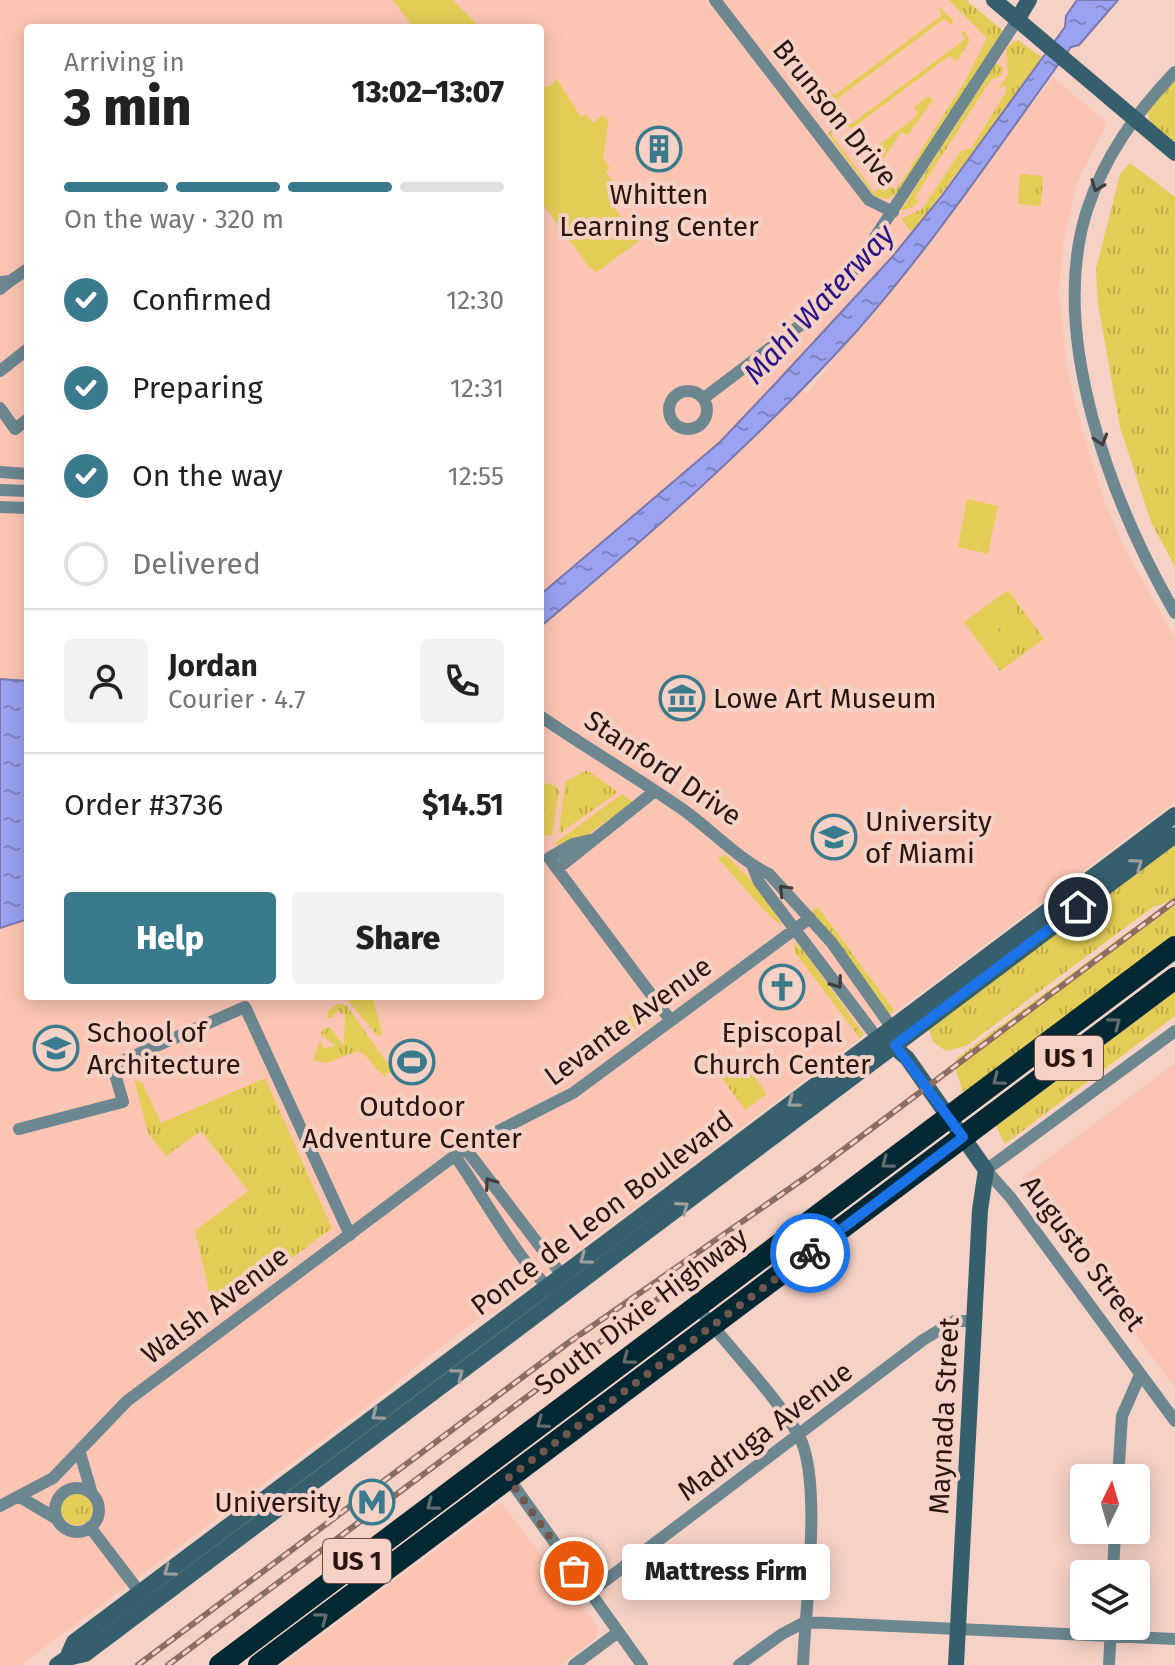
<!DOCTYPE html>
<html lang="en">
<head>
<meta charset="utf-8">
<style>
	:root { --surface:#fff; --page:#f2f2f2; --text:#222; --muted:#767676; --line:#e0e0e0; --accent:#397a8c }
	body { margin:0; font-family:"Fira Sans",sans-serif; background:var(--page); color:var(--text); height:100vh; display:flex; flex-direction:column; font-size:30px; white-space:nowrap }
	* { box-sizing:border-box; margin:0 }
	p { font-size:26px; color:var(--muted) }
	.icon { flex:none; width:44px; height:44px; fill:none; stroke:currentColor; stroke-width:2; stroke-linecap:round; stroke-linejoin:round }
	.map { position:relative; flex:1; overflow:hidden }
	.panel { position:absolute; left:24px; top:24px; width:520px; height:976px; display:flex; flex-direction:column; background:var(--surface); border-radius:8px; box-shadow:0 4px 20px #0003 }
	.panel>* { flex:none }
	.needle { width:52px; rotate:5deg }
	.buttons { position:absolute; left:1070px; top:1464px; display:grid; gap:16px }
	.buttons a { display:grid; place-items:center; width:80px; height:80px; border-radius:8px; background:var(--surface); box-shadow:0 4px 20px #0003; font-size:40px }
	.pin { position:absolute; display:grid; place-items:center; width:68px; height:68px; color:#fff; margin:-34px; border:4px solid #fff; border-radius:50%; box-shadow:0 2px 8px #0007 }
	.courier { position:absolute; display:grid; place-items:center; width:80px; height:80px; margin:-40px; border:6px solid #1a73e8; border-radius:50%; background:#fff; color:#222; box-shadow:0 2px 10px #0007 }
	.bubble { position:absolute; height:56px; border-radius:8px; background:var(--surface); box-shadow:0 4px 20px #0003; font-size:26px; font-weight:800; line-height:56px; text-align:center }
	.summary em { font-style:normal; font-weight:800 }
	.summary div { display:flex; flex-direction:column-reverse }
	.summary { display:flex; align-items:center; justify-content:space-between; height:136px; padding:0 40px }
	h1 { font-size:52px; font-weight:800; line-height:60px }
	.bar { display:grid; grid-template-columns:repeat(4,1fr); gap:12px 8px; align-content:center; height:96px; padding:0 40px }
	.bar i { height:10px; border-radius:6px; background:var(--line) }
	.bar .on { background:var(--accent) }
	.bar p { grid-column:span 4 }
	.line { display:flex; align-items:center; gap:20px; padding:0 40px; border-top:2px solid var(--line) }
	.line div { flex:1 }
	.round { display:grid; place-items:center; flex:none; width:84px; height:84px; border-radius:8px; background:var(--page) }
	ol { padding:0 40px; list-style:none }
	li { display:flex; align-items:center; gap:24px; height:88px }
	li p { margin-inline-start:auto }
	li .icon { padding:8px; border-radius:50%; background:var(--accent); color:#fff; stroke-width:4 }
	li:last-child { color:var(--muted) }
	li i { width:44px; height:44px; border:4px solid var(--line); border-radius:50% }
	.primary-button { display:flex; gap:16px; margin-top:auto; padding:16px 40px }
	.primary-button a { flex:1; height:92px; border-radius:8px; background:var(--accent); color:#fff; font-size:32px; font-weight:800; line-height:92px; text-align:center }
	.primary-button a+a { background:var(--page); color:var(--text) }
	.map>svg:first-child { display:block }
</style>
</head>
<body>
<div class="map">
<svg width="1175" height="1665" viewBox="0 0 1175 1665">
	<defs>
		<pattern id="grass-tufts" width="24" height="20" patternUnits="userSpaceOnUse" patternTransform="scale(2)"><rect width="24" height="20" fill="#e3cd56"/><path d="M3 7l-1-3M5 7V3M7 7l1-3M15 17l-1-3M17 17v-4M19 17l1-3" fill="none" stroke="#c3af4a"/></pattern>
		<pattern id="water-ripples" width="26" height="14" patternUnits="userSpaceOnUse" patternTransform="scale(2)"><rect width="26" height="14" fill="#9aa2f1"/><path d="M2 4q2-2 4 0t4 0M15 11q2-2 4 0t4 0" fill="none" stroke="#7e83c2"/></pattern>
	</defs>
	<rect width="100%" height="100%" fill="#f6d1c5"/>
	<path fill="#fcc5b3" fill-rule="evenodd" d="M0,0H966L1040,61L941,197L893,256L789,367L807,394L1053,77L1107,123L1077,182L1063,245L1059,293L1067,368L1082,430L1106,505L1125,549L1175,638V802L493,1314L476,1321L433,1353L383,1394L21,1665H0ZM28,28H540V996H28Z
		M1175,1063V1387L1023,1184V1177Z
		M500,1502L598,1627L596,1638L560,1665H281Z"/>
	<path fill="url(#grass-tufts)" d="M949,0H966L1003,31L900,191L888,199L875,197L827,133L836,128L831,134L874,192L887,185L896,190L965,81L987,38Z
		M939,7L953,20L952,25L944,19L838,98L840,107L829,91L835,95L941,16Z
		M961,31H964L970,40L957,61L949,56L854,127L857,133L855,134L844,120L851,124L949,51L965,39Z
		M1018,40L1043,58L912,233L901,219L922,209L960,152L971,148L1006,92V86L999,88L1008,74L1006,48Z
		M996,63L1003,68L1001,76L992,79L983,92L915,197L918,202L912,208L901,210Z
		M1175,80V142L1151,123L1147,112Z
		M928,96L933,100L908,135L901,132L883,160L889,165L886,170L881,169L864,145L871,151L918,115L914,107Z
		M1130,163L1175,197V567L1151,522L1120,427L1098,304L1096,269L1120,174Z
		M1020,174L1043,176L1041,206L1018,204Z
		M1008,590L1044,639L1000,671L964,622Z
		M587,770L618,792L559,834L565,782Z
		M540,782L556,786L559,791L552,835L540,836Z
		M622,794L633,802L586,836L557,845L555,843Z
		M1175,844V900L1153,907L966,1046L946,1051L933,1042L929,1029Z
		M726,855L758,887L782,925C770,921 731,871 717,858Z
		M1175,906V936L972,1088L961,1092C963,1079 951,1072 957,1058L1151,915Z
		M818,907L894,1010L889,1014L811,912Z
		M794,942L804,951L864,1035L860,1038L795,953Z
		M1175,992V1016L1005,1144L996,1126Z
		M360,996H372L382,1033L379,1037L348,1001Z
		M338,1003L347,1006L389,1066L391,1073H386V1077C374,1070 370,1055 357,1051L327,1063L313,1060L320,1040L323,1048L335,1046L321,1034L323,1029L330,1027L344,1046L345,1015L337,1011L332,1018H327L328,1011Z
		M640,1009L650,1016L649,1020L602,1051L604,1036Z
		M743,1061L767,1094L745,1110L721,1077Z
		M265,1078L332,1228L215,1316L195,1231L248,1191L201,1131L166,1156L148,1133L134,1079L143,1084L161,1123Z
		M61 1509a16 16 0 1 1 32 0a16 16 0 1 1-32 0Z"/>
	<path fill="#e3cd56" d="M393,0H453L480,28H414Z
		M557,79L581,117L586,114L593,123L603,115L606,120L609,117L603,158L610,168L606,172L622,194L629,195L615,208L639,241L597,272L589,267L545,207H540V87H549Z
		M967,499L998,506L988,554L958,547Z
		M1008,601L1032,633L1018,644L994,612Z
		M988,617L1013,649L998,660L974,628Z"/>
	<path fill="url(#water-ripples)" stroke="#7878ad" stroke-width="2" d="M1077,0H1118L1079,45L1071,47C1001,143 934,244 855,333C758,440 651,534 540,627V595L720,442L774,385L893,256L941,197L1065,27L1066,16Z
		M0,679L28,681V919L0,928Z"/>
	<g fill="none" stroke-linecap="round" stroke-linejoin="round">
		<path stroke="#6c8790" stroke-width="12" d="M715,0L869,200L893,212
			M1175,72C1136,113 1105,155 1087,210C1047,336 1112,503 1175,613
			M10,281L28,269
			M0,282L10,281L0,289
			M0,371L28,349
			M669 410a19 19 0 1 1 38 0a19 19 0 1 1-38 0Z
			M704,398L811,317L849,277L1017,20
			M0,408L15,429L28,419
			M0,472L28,474
			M0,490L28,491
			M0,507L28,508
			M540,716C588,749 638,778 685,811C711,830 741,861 769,874L832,943L892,1028L893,1036
			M590,840L573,844L549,858L671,1021
			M753,867L759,882L878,1039
			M557,869L655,791
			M1175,1031L986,1170L1011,1198L1175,1421
			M19,1129L123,1102L115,1074L120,1062L245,1007L350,1235
			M465,1148L565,1279
			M455,1156C476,1184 527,1277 554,1290
			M697,1306C727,1346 776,1395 799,1436C823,1480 805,1610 803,1665
			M80,1453L92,1494
			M507,1476L642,1665
			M1118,1478L1122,1416L1140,1375
			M55 1510a22 22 0 1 1 44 0a22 22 0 1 1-44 0Z
			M20,1497L57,1519
			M0,1506L53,1478L127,1401L465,1148L573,1093L810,918
			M90,1527L144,1598
			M1113,1574L1115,1530
			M589,1593L923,1340L954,1321H975
			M574,1665L617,1633
			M739,1665L782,1634L805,1622L1175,1639
			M1109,1665L1111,1626"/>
		<path stroke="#355f6c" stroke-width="16" d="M994,0L1175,153
			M1017,20L1029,0
			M888,1042L907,1058L986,1170L980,1210L956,1665
			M67,1658L74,1642L1175,815
			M57,1665L67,1658L85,1654L1175,835"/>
		<path stroke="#022933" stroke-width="22" d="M220,1665L1175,947
			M259,1665L1175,978"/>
		<g stroke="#8a6e64" stroke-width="6">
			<path id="rail" d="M138,1665L568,1343L819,1168L1175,901
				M168,1665L722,1251"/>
		</g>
		<use href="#rail" stroke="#f6d1c5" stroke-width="3" stroke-dasharray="9" stroke-linecap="butt"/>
	</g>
	<defs><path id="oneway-chevron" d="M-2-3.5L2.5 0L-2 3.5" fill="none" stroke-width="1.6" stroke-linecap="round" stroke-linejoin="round" transform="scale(2)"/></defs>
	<g stroke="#413d3c">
		<use href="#oneway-chevron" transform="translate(1097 186) rotate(112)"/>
		<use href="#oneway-chevron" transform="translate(1101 440) rotate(73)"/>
		<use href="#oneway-chevron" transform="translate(784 890) rotate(-134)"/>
		<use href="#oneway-chevron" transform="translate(837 983) rotate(54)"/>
		<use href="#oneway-chevron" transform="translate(490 1183) rotate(-126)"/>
	</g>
	<g stroke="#9f9e9d">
		<use href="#oneway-chevron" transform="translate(1137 864) rotate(-36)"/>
		<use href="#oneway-chevron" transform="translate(793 1102) rotate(143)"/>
		<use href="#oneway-chevron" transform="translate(683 1207) rotate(-36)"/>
		<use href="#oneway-chevron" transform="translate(585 1259) rotate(143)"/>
		<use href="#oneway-chevron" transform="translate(458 1374) rotate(-37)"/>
		<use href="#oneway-chevron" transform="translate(377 1415) rotate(143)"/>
		<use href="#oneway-chevron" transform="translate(169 1571) rotate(143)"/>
	</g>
	<g stroke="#646c6d">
		<use href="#oneway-chevron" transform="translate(1115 1023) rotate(-37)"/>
		<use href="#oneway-chevron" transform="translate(998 1080) rotate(143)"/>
		<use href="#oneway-chevron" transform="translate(887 1163) rotate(143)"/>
		<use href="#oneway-chevron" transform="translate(628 1359) rotate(143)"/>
		<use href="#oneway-chevron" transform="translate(542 1423) rotate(144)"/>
		<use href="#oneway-chevron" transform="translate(432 1505) rotate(143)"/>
		<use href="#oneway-chevron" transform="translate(322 1618) rotate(-37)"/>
	</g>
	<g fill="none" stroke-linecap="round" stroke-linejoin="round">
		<path stroke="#71574e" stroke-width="8" stroke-dasharray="0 14.4" d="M574,1571L508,1478L810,1253"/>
		<path stroke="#1a73e8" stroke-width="10" d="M810,1253L963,1137L895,1045L1078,907"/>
	</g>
	<defs>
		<g id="building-ring" transform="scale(2.3)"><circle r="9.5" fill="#f6d1c5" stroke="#397a8c" stroke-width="1.5"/><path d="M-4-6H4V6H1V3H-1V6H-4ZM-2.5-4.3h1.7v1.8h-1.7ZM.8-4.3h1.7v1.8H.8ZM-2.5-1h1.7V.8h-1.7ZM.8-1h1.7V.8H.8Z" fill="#397a8c"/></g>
		<g id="museum-ring" transform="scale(2.3)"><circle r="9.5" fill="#f6d1c5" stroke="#397a8c" stroke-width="1.5"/><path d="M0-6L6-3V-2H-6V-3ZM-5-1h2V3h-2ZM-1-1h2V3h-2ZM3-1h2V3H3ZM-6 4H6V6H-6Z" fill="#397a8c"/></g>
		<g id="university-ring" transform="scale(2.3)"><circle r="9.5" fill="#f6d1c5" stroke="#397a8c" stroke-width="1.5"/><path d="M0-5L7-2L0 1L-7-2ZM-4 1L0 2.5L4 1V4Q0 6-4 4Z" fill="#397a8c"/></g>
		<g id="church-ring" transform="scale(2.3)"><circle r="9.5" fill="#f6d1c5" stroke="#397a8c" stroke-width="1.5"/><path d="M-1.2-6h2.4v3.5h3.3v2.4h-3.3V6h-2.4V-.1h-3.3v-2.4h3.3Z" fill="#397a8c"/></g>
		<g id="stadium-ring" transform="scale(2.3)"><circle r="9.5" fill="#f6d1c5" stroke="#397a8c" stroke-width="1.5"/><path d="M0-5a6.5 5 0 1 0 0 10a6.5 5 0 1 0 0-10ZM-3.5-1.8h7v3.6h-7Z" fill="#397a8c"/></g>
		<g id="metro-ring" transform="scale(2.3)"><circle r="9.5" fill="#f6d1c5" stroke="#397a8c" stroke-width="1.5"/><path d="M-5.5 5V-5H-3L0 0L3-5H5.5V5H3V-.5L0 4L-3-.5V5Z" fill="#397a8c"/></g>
	</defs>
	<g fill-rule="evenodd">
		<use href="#building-ring" x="659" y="149"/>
		<use href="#museum-ring" x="682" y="698"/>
		<use href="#university-ring" x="834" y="837"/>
		<use href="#church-ring" x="782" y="987"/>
		<use href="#university-ring" x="56" y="1048"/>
		<use href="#stadium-ring" x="412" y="1062"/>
		<use href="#metro-ring" x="372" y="1502"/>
	</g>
	<g text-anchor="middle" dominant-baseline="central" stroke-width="8" stroke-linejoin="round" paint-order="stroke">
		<g fill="#f6d1c5" stroke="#674d45" stroke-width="2">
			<rect x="1035" y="1036" width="68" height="44" rx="6"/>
			<rect x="323" y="1539" width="68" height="44" rx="6"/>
		</g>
		<g font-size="26" font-weight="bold" fill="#2a150e">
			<text x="1069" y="1058">US 1</text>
			<text x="357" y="1561">US 1</text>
		</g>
		<g font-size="28" fill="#2a150e" stroke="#f6d1c5">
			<text transform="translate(835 113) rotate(51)">Brunson Drive</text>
			<text transform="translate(663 768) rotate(34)">Stanford Drive</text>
			<text transform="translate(628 1021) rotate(-36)">Levante Avenue</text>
			<text transform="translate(602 1213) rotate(-37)">Ponce de Leon Boulevard</text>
			<text transform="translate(1083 1253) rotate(53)">Augusto Street</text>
			<text transform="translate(215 1305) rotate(-37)">Walsh Avenue</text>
			<text transform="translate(641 1311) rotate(-37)">South Dixie Highway</text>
			<text transform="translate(944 1416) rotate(-87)">Maynada Street</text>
			<text transform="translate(765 1431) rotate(-37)">Madruga Avenue</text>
		</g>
		<g font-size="28" fill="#2a150e" stroke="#f6d1c5">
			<text x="659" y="194">Whitten<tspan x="659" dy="32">Learning Center</tspan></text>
			<text x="713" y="698" text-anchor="start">Lowe Art Museum</text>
			<text x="865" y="821" text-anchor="start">University<tspan x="865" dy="32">of Miami</tspan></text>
			<text x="87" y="1032" text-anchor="start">School of<tspan x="87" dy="32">Architecture</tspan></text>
			<text x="782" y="1032">Episcopal<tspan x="782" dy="32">Church Center</tspan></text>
			<text x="412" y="1106">Outdoor<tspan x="412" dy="32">Adventure Center</tspan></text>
			<text x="341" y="1502" text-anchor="end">University</text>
		</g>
		<g font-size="30" font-style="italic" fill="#281285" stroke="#f6d1c5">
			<text transform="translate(819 304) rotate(-47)">Mahi Waterway</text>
		</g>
	</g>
</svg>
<div class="buttons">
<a><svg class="needle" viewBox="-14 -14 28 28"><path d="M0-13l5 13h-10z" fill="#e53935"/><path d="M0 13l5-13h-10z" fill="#767676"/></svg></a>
<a><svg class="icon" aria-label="layers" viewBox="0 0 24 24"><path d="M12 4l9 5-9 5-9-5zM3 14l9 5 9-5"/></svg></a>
</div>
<div class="pin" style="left:574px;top:1571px;background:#ea580c"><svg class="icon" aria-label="bag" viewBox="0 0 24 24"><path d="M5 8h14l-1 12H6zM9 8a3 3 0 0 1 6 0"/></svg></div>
<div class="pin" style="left:1078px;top:907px;background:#1f2937"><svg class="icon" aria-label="home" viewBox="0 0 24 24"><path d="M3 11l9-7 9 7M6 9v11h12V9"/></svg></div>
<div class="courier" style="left:810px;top:1253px"><svg class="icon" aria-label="bike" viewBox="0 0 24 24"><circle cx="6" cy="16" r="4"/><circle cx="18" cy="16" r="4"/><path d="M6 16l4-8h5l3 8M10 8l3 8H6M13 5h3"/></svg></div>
<div class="bubble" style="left:622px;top:1544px;width:208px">Mattress Firm</div>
<section class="panel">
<div class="summary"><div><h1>3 min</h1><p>Arriving in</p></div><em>13:02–13:07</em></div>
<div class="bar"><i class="on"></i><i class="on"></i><i class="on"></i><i></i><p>On the way · 320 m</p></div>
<ol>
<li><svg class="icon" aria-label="check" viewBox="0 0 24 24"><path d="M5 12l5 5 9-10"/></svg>Confirmed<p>12:30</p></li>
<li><svg class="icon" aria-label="check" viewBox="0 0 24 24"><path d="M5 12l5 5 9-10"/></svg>Preparing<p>12:31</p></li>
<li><svg class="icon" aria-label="check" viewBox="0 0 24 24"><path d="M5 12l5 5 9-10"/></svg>On the way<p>12:55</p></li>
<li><i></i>Delivered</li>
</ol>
<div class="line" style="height:144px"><a class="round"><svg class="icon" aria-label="person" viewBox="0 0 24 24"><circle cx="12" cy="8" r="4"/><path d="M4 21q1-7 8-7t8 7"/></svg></a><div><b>Jordan</b><p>Courier · 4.7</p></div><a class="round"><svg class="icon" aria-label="phone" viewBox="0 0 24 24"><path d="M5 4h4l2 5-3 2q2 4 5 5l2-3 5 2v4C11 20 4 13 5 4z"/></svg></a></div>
<div class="line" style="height:104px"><div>Order #3736</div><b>$14.51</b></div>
<div class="primary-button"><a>Help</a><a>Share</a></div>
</section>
</div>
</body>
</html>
